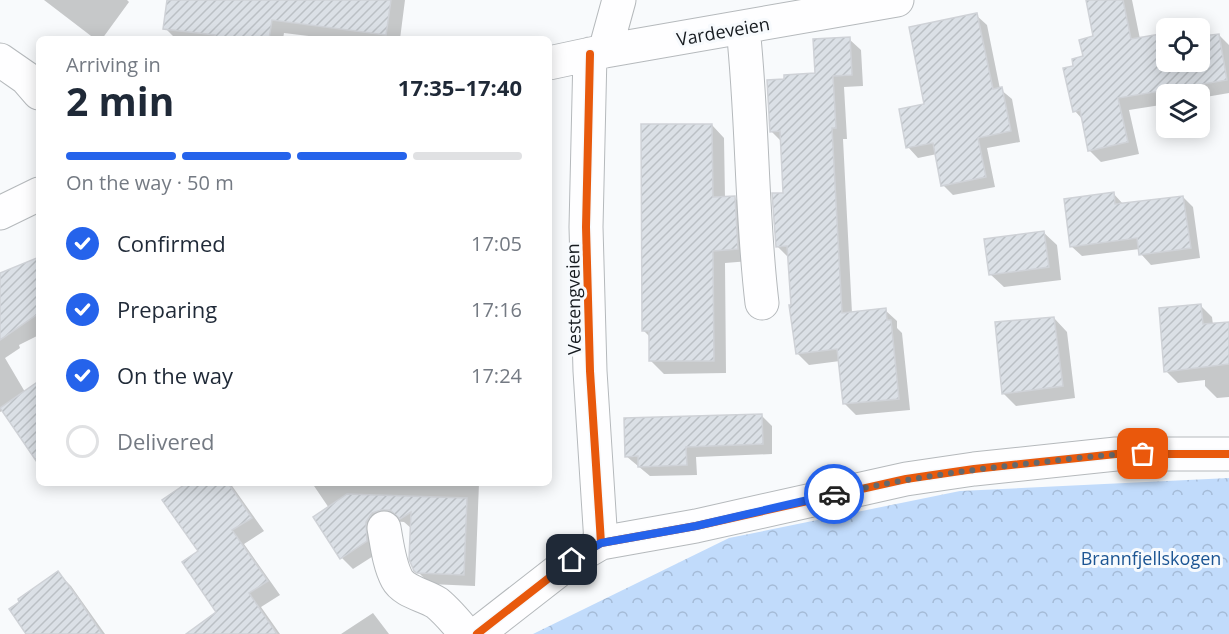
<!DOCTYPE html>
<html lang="en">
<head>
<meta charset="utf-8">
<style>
	:root { --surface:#fff; --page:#f6f6f7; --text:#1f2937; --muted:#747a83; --line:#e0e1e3; --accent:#2563eb }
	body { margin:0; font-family:"Open Sans",sans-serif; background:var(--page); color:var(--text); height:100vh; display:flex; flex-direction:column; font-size:22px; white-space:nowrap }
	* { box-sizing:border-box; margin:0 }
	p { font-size:20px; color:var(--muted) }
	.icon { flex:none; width:33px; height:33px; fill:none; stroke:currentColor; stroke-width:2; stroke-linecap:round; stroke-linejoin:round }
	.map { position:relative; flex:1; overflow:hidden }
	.side { position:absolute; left:36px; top:36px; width:516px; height:450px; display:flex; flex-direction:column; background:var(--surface); border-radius:9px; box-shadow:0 3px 15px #0003 }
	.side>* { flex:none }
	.fabs { position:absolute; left:1156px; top:18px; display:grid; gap:12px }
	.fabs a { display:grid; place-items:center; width:54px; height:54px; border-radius:9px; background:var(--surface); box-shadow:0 3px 15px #0003; font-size:30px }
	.pin { position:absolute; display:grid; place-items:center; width:51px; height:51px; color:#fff; margin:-26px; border-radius:12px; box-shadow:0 3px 9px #0006 }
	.courier { position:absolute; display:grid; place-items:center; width:60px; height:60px; margin:-30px; border:4px solid #2563eb; border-radius:50%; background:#fff; color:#222; box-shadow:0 2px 8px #0007 }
	.head em { font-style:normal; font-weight:700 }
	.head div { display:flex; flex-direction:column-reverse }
	.head { display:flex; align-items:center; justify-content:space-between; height:102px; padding:0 30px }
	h1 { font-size:39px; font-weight:700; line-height:45px }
	.bar { display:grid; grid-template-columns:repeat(4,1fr); gap:9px 6px; align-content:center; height:72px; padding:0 30px }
	.bar i { height:8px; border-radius:4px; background:var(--line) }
	.bar .active { background:var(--accent) }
	.bar p { grid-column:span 4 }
	ol { padding:0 30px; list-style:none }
	li { display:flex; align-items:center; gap:18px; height:66px }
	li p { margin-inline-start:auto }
	li .icon { padding:6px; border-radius:50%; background:var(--accent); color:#fff; stroke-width:4 }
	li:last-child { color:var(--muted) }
	li i { width:33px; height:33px; border:3px solid var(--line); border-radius:50% }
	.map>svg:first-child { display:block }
</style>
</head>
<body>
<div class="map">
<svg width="1229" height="634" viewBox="0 0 1229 634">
	<defs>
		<pattern id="forest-crowns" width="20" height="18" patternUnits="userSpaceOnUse" patternTransform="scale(1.5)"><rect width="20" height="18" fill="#c1dbfb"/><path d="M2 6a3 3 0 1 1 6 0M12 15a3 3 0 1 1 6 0" fill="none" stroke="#a5bbd7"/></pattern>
		<pattern id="building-hatch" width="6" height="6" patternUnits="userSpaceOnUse" patternTransform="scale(1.5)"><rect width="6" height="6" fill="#dbe0e6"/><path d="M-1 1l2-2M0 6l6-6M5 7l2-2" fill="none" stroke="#bbc0c5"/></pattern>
	</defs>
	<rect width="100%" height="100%" fill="#f8fafc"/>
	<path fill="url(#forest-crowns)" d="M1229,478V634H533L729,538L960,491Z"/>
	<path fill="#0003" d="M44,0H127L129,2L102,39H95Z
		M168,0H405L400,39H333L284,33L283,39H176L165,28Z
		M1088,0H1132L1140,39L1167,34V62H1200V29L1208,37L1219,35L1229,45V93L1200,98V94H1167V104L1129,110L1139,154L1101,162L1089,150L1083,120L1075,111V67L1085,58L1095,38Z
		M976,15L987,25L1000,89L1012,99L1020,142L987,148L995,187L953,195L943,185L937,154L918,158L908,147L926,105Z
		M849,39L861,50L863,86L844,87L847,139H843L852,313L885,310L897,321V328L902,333L910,410L856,415L844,403L840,361L809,365L797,353L789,258L777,246L785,194L782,142L771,131L816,74Z
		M712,125L724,138L725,198L734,197L747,210L750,261L725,263L726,373L664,374L651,361V338L643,330Z
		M1113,193L1123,204L1183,197L1193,207L1200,258L1151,265L1141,254L1140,249L1082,256L1071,246Z
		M1043,232L1057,245L1061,280L1004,287L990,274Z
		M39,258V335L19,345L20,348L5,358L25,392L39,383V461L4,410L0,412V275Z
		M1200,305L1212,317L1213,325L1229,324V397L1217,398L1205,386V380L1178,383L1166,371Z
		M1054,318L1067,332L1075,398L1016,406L1003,393Z
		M762,416L772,426V454L696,457L697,475L650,476L626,456Z
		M190,483H230L264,531L244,544L280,595L261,607L280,634H215L218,613L200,551Z
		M312,483H479L475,586L430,584L415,569L412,529L404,522L392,521L378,553L353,569L342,558L329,508Z
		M58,573L71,586L105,634H28Z
		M373,613L389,634H341Z"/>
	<path fill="url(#building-hatch)" stroke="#cfd2d7" stroke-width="1.5" d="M167,0H391L386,35L272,20L269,39H214L215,35L163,29Z
		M1086,0H1123L1131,39L1167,33V62H1200V28H1193L1200,27L1202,36L1219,34L1227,80L1118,98L1128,142L1088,151L1080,110L1073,112L1063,68L1073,66L1072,59L1083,56L1079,40L1093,36Z
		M977,13L993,89L1002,87L1011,131L978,138L986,177L941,186L933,143L906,148L899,109L924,104L909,27Z
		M850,37L852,75L833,76L836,128H832L842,313L886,308L887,320H891L899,399L843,404L837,349L796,354L789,305H791L787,246L776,247L772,193H783L780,131L770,132L767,80L784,79V75L815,73L813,39Z
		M641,124H712L713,197L735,196L738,249L713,251L714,361H649V331H642Z
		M1114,192L1115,204L1183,196L1191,248L1139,255L1137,238L1070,247L1064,199Z
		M1044,231L1049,267L989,275L984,239Z
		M39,257V313L0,340V273Z
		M1201,304L1203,324L1229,322V364L1164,372L1159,308Z
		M1054,317L1063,386L1002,394L995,322Z
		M39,381V465L0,408Z
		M762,414L763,444L686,447L687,465L638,467V456L625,457L624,418Z
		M187,483H228L252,518L232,530L268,581L249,593L277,634H186L216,612L182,562L198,551L162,500Z
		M347,494L467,498L464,575L417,573L414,571L409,559L411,512L400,519L390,510H381L372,513L366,522L367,541L340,559L313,517Z
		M58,571L77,597L102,634H26L9,609L19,602L18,599Z"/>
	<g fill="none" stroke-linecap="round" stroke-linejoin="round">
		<g stroke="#b5b9bc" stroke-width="35">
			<path id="minor" d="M743,28C753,120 751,212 762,303
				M605,51L619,0
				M590,54L586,227L590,371L601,543
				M0,60L26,78L39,93
				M549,63L605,51L897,0
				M0,213L39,194
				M384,528C387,544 389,564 397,579C404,592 425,595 437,603C448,612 457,623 466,634
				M477,634L572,560L601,543L696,526L906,479L974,469L1116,454H1229"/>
		</g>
		<use href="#minor" stroke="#fefeff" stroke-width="33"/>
		<g stroke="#f7fafd" stroke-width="11">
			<path id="cycleway" d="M590,54L586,227L590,371L601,543
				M477,634L572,560L601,543L696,526L906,479L974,469L1116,454H1229"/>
		</g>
		<use href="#cycleway" stroke="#e8590c" stroke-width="8"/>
	</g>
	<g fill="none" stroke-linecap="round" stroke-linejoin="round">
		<path stroke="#64686c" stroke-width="6" stroke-dasharray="0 10.8" d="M834,494C904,479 972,469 1043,462C1076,458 1109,454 1143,454"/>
		<path stroke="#2563eb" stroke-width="8" d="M572,560L601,543L696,526L834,494"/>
	</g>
	<g text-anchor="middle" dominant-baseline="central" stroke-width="6" stroke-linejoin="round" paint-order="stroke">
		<g font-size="18" fill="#151a1f" stroke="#f7fafd">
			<text transform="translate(723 31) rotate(-10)">Vardeveien</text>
			<text transform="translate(573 299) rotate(-91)">Vestengveien</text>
		</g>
		<g font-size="18" fill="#1c5593" stroke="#f7fafd">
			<text x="1151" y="558">Brannfjellskogen</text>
		</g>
	</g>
</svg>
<div class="fabs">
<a><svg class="icon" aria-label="locate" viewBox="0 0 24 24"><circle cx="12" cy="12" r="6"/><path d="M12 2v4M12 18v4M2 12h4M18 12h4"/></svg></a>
<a><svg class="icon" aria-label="layers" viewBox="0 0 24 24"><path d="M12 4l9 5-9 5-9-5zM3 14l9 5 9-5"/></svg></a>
</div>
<div class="pin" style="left:1143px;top:454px;background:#ea580c"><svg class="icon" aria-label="bag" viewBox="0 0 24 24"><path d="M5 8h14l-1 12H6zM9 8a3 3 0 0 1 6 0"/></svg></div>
<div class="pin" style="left:572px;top:560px;background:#1f2937"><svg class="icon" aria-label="home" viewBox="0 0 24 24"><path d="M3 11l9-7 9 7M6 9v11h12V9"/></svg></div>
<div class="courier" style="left:834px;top:494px"><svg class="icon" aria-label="car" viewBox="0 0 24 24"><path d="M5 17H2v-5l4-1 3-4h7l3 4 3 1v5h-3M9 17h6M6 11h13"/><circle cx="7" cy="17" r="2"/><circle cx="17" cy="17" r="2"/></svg></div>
<section class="side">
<div class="head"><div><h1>2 min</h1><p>Arriving in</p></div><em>17:35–17:40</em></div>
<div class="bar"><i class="active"></i><i class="active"></i><i class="active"></i><i></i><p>On the way · 50 m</p></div>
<ol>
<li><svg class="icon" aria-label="check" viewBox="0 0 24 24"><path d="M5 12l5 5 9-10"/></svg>Confirmed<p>17:05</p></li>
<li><svg class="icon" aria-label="check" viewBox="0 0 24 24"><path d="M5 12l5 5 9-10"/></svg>Preparing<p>17:16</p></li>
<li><svg class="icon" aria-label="check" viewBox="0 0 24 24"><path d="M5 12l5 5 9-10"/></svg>On the way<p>17:24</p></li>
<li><i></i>Delivered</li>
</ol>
</section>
</div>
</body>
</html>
